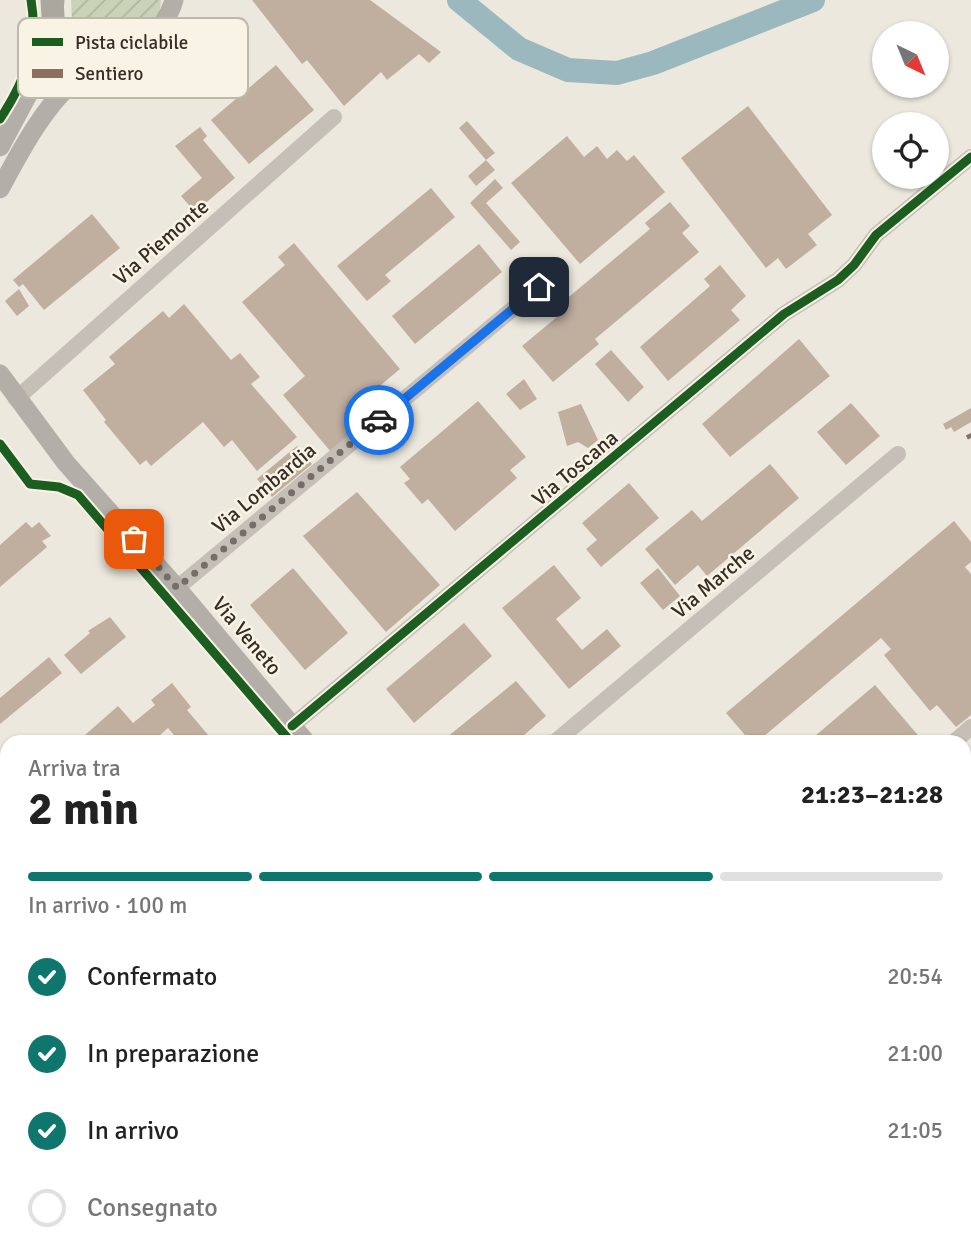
<!DOCTYPE html>
<html lang="it">
<head>
<meta charset="utf-8">
<style>
	:root { --surface:#fff; --page:#f2f2f2; --text:#222; --muted:#767676; --line:#e0e0e0; --accent:#0f766e }
	body { margin:0; font-family:Signika,sans-serif; background:var(--page); color:var(--text); height:100vh; display:flex; flex-direction:column; font-size:26px; white-space:nowrap }
	* { box-sizing:border-box; margin:0 }
	p { font-size:23px; color:var(--muted) }
	.icon { flex:none; width:38px; height:38px; fill:none; stroke:currentColor; stroke-width:2; stroke-linecap:round; stroke-linejoin:round }
	.map { position:relative; flex:1; overflow:hidden }
	.sheet { position:absolute; left:0px; top:735px; width:971px; height:525px; display:flex; flex-direction:column; background:var(--surface); border-radius:21px 21px 0 0; box-shadow:0 2px 5px #0004 }
	.sheet>* { flex:none }
	.needle { width:46px; rotate:137deg }
	.controls { position:absolute; left:872px; top:21px; display:grid; gap:14px }
	.controls a { display:grid; place-items:center; width:77px; height:77px; border-radius:50%; background:var(--surface); box-shadow:0 2px 5px #0004; font-size:35px }
	.pin { position:absolute; display:grid; place-items:center; width:60px; height:60px; color:#fff; margin:-30px; border-radius:14px; box-shadow:0 4px 10px #0006 }
	.courier { position:absolute; display:grid; place-items:center; width:70px; height:70px; margin:-35px; border:5px solid #1a73e8; border-radius:50%; background:#fff; color:#222; box-shadow:0 2px 9px #0007 }
	.summary em { font-style:normal; font-weight:700 }
	.summary div { display:flex; flex-direction:column-reverse }
	.summary { display:flex; align-items:center; justify-content:space-between; height:119px; padding:0 28px }
	h1 { font-size:46px; font-weight:700; line-height:52px }
	.bar { display:grid; grid-template-columns:repeat(4,1fr); gap:10px 7px; align-content:center; height:84px; padding:0 28px }
	.bar i { height:9px; border-radius:5px; background:var(--line) }
	.bar .selected { background:var(--accent) }
	.bar p { grid-column:span 4 }
	ol { padding:0 28px; list-style:none }
	li { display:flex; align-items:center; gap:21px; height:77px }
	li p { margin-inline-start:auto }
	li .icon { padding:7px; border-radius:50%; background:var(--accent); color:#fff; stroke-width:4 }
	li:last-child { color:var(--muted) }
	li i { width:38px; height:38px; border:4px solid var(--line); border-radius:50% }
	.map>svg:first-child { display:block }
</style>
</head>
<body>
<div class="map">
<svg width="971" height="1260" viewBox="0 0 971 1260">
	<defs>
		<pattern id="garden-furrows" width="10" height="10" patternUnits="userSpaceOnUse" patternTransform="scale(1.75)"><rect width="10" height="10" fill="#c9d3b8"/><path d="M-1 1l2-2M0 10L10 0M9 11l2-2" fill="none" stroke="#adb59e"/></pattern>
	</defs>
	<rect width="100%" height="100%" fill="#ece8de"/>
	<path fill="url(#garden-furrows)" d="M71,0H161C160,34 130,35 105,44C91,50 79,58 66,66L73,41Z"/>
	<g fill="none" stroke-linecap="round" stroke-linejoin="round">
		<path stroke="#9ab8bd" stroke-width="24" d="M459,0L519,49L568,70L617,73L653,63L813,0"/>
	</g>
	<path fill="#c0ae9f" d="M252,0H370L441,52L429,63L419,54L387,80L381,72L344,106L307,60L302,64Z
		M276,65L314,110L249,164L211,120Z
		M748,106L832,215L808,234L817,245L786,269L778,258L766,268L681,158Z
		M467,121L495,153L486,160L459,128Z
		M200,127L207,136L203,140L235,178L195,212L181,196L202,178L175,146Z
		M567,136L584,157L597,146L607,159L617,150L627,161L634,155L665,192L580,264L511,183Z
		M486,160L495,170L476,186L468,176Z
		M495,179L503,188L486,203L520,242L511,250L470,203Z
		M431,188L455,217L385,275L391,281L367,301L337,266Z
		M670,202L690,226L682,233L699,252L595,339L599,344L553,382L522,346L569,307L564,301L650,229L645,223Z
		M92,214L120,248L44,310L23,284L19,287L13,280Z
		M294,243L400,369L351,410L363,425L331,452L283,395L305,376L242,302L285,265L278,257Z
		M479,244L502,272L415,344L392,316Z
		M720,265L746,296L731,310L740,320L668,381L640,347L710,286L704,279Z
		M19,289L29,306L17,316L5,301Z
		M184,304L231,360L240,353L260,377L251,384L297,437L257,471L232,440L224,447L203,422L151,466L146,460L140,465L104,422L106,420L83,390L115,364L109,357L163,311L169,318Z
		M799,339L830,376L730,457L702,424Z
		M611,350L644,387L628,402L595,364Z
		M524,379L537,399L520,410L506,394Z
		M478,401L526,457L510,470L517,478L455,531L428,499L422,504L404,483L410,479L400,467Z
		M851,403L880,436L846,465L817,432Z
		M581,404L598,440L588,448L578,442L567,446L558,412Z
		M971,408V422L954,432L951,427L946,430L943,424Z
		M297,446L312,464L272,497L257,479Z
		M770,464L799,498L707,576L698,565L675,585L645,549L692,510L702,521Z
		M629,483L659,518L601,567L586,549L597,540L582,523Z
		M357,492L440,585L386,632L303,536Z
		M954,521L971,542V562L965,567L971,574V715L956,727L937,705L930,711L884,655L891,649L881,638L757,742H751L726,713Z
		M26,522L32,528L39,522L51,536L42,541L47,547L0,587V545Z
		M554,565L581,598L556,619L582,650L607,629L621,646L569,689L502,608Z
		M293,568L348,633L305,670L250,605Z
		M658,568L680,596L663,610L640,583Z
		M110,617L126,637L81,674L64,655L90,633L88,631Z
		M464,623L492,656L414,723L386,689Z
		M49,657L62,673L0,724V698Z
		M516,681L546,716L516,742H441Z
		M172,683L191,707L187,710L214,742H180L168,728L159,736L164,742H77L118,706L133,723L155,705L151,700Z
		M875,685L922,740L919,742H808Z
		M971,854V914L964,920V860Z
		M971,1049V1134L964,1140V1055Z
		M0,1200L7,1208V1253H46L52,1260H0Z
		M971,1209V1260H928L922,1253H964V1214Z
		M334,1253H424L430,1260H326Z
		M509,1253H550L542,1260H515Z
		M599,1253H659L651,1260H591Z"/>
	<g fill="none" stroke-linecap="round" stroke-linejoin="round">
		<path stroke="#c5bfb7" stroke-width="16" d="M16,399L334,117
			M177,588L539,287
			M292,726L784,314L838,280L854,265L876,235L971,157
			M555,742L898,454
			M954,742L971,727
			M964,1177L971,1172
			M276,1260L284,1253
			M859,1260L868,1253"/>
		<path stroke="#b3aea7" stroke-width="19" d="M0,147L46,61L55,1
			M0,189C19,154 42,109 73,82C107,53 160,50 174,0
			M0,374L66,463L177,588L306,742
			M735,1253L741,1260"/>
		<path stroke="#aba69e" stroke-width="23" d="M52,0L53,16"/>
		<path stroke="#8d6e63" stroke-width="7" stroke-dasharray="14 7" stroke-linecap="butt" d="M969,434L971,438"/>
		<g stroke="#f9f3e5" stroke-width="13">
			<path id="cycleway" d="M0,119C25,81 39,46 31,0
				M0,444L30,484L59,487L78,495L291,742
				M292,726L784,314L838,280L854,265L876,235L971,157"/>
		</g>
		<use href="#cycleway" stroke="#1b5e20" stroke-width="9"/>
	</g>
	<g fill="none" stroke-linecap="round" stroke-linejoin="round">
		<path stroke="#756e66" stroke-width="7" stroke-dasharray="0 12.6" d="M134,539L177,588L379,420"/>
		<path stroke="#1a73e8" stroke-width="9" d="M379,420L539,287"/>
	</g>
	<g text-anchor="middle" dominant-baseline="central" stroke-width="5" stroke-linejoin="round" paint-order="stroke">
		<g font-size="21" fill="#352d26" stroke="#f9f3e5">
			<text transform="translate(161 242) rotate(-41)">Via Piemonte</text>
			<text transform="translate(575 468) rotate(-40)">Via Toscana</text>
			<text transform="translate(264 488) rotate(-40)">Via Lombardia</text>
			<text transform="translate(713 582) rotate(-40)">Via Marche</text>
			<text transform="translate(247 636) rotate(50)">Via Veneto</text>
		</g>
	</g>
	<rect x="18" y="18" width="230" height="80" rx="10" fill="#f9f3e5" stroke="#beb8ac" stroke-width="2"/>
	<rect x="32" y="38" width="31" height="8" fill="#1b5e20"/>
	<rect x="32" y="69" width="31" height="9" fill="#8d6e63"/>
	<g font-size="19" fill="#352d26">
		<text x="75" y="49">Pista ciclabile</text>
		<text x="75" y="80">Sentiero</text>
	</g>
</svg>
<div class="controls">
<a><svg class="needle" viewBox="-14 -14 28 28"><path d="M0-13l5 13h-10z" fill="#e53935"/><path d="M0 13l5-13h-10z" fill="#767676"/></svg></a>
<a><svg class="icon" aria-label="locate" viewBox="0 0 24 24"><circle cx="12" cy="12" r="6"/><path d="M12 2v4M12 18v4M2 12h4M18 12h4"/></svg></a>
</div>
<div class="pin" style="left:134px;top:539px;background:#ea580c"><svg class="icon" aria-label="bag" viewBox="0 0 24 24"><path d="M5 8h14l-1 12H6zM9 8a3 3 0 0 1 6 0"/></svg></div>
<div class="pin" style="left:539px;top:287px;background:#1f2937"><svg class="icon" aria-label="home" viewBox="0 0 24 24"><path d="M3 11l9-7 9 7M6 9v11h12V9"/></svg></div>
<div class="courier" style="left:379px;top:420px"><svg class="icon" aria-label="car" viewBox="0 0 24 24"><path d="M5 17H2v-5l4-1 3-4h7l3 4 3 1v5h-3M9 17h6M6 11h13"/><circle cx="7" cy="17" r="2"/><circle cx="17" cy="17" r="2"/></svg></div>
<section class="sheet">
<div class="summary"><div><h1>2 min</h1><p>Arriva tra</p></div><em>21:23–21:28</em></div>
<div class="bar"><i class="selected"></i><i class="selected"></i><i class="selected"></i><i></i><p>In arrivo · 100 m</p></div>
<ol>
<li><svg class="icon" aria-label="check" viewBox="0 0 24 24"><path d="M5 12l5 5 9-10"/></svg>Confermato<p>20:54</p></li>
<li><svg class="icon" aria-label="check" viewBox="0 0 24 24"><path d="M5 12l5 5 9-10"/></svg>In preparazione<p>21:00</p></li>
<li><svg class="icon" aria-label="check" viewBox="0 0 24 24"><path d="M5 12l5 5 9-10"/></svg>In arrivo<p>21:05</p></li>
<li><i></i>Consegnato</li>
</ol>
</section>
</div>
</body>
</html>
